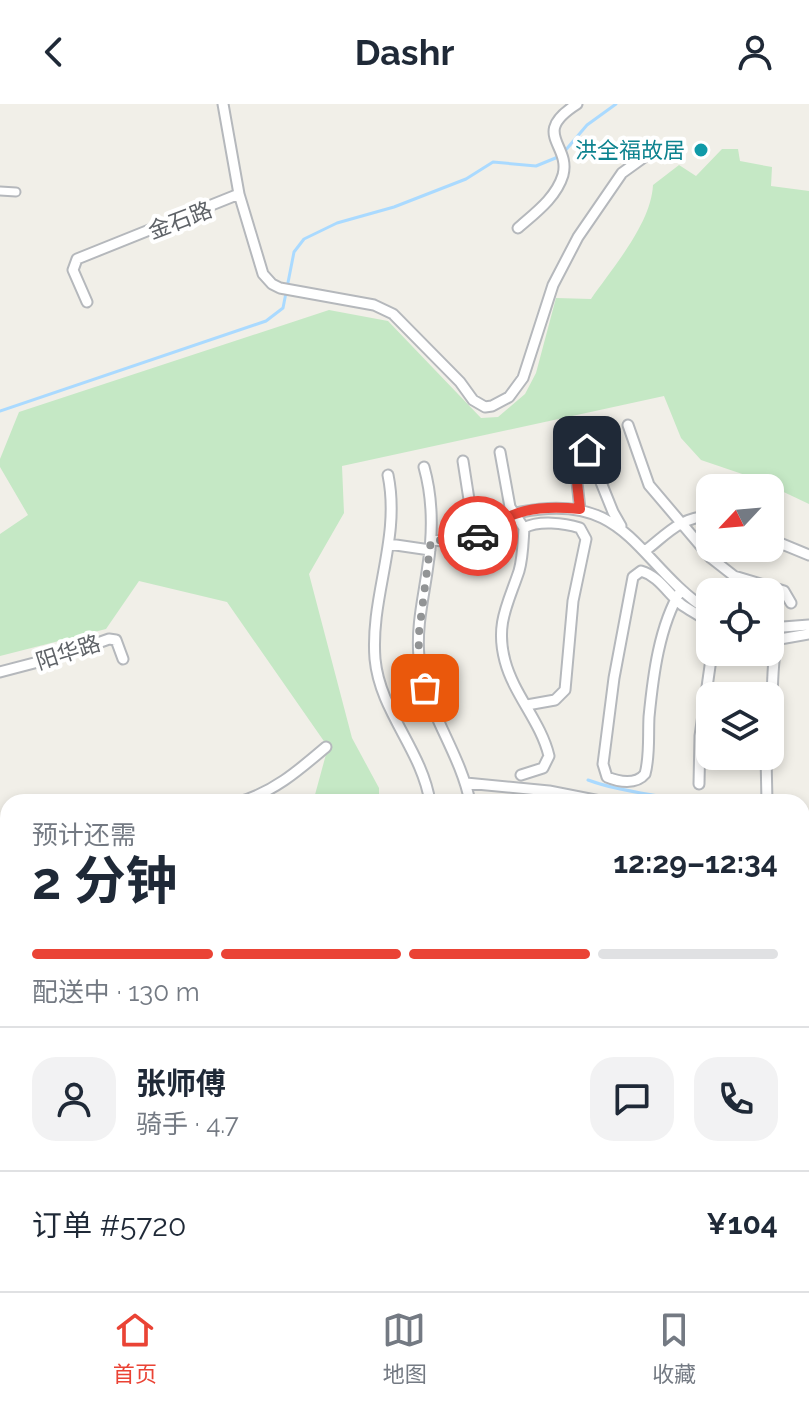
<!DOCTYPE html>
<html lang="zh">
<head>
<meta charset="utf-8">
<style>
	:root { --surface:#fff; --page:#f2f2f3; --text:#1f2937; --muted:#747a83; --line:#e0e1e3; --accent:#ea4335 }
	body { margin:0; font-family:Raleway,"Noto Sans SC",sans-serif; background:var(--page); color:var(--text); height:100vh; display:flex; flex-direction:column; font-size:30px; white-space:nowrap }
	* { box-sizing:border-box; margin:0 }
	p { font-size:26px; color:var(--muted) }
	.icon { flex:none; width:44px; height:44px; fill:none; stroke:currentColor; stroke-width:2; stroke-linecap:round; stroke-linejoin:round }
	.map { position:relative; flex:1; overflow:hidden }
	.details { position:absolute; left:0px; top:690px; width:810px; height:498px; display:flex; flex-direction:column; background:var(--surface); border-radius:24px 24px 0 0; box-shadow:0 4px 12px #0003 }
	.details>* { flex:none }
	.needle { width:52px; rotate:244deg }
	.controls { position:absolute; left:696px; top:370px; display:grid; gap:16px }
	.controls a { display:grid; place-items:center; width:88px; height:88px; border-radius:16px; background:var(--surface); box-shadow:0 4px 12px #0003; font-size:40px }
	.pin { position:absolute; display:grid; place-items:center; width:68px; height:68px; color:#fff; margin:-34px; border-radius:16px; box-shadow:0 4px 12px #0006 }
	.courier { position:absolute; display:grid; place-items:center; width:80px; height:80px; margin:-40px; border:6px solid #ea4335; border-radius:50%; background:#fff; color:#222; box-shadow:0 2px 10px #0007 }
	.head em { font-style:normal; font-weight:700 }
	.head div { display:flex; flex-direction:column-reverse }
	.head { display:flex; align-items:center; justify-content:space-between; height:136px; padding:0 32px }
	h1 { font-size:52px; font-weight:700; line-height:60px }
	.bar { display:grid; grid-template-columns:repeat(4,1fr); gap:12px 8px; align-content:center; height:96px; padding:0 32px }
	.bar i { height:10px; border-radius:6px; background:var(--line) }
	.bar .on { background:var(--accent) }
	.bar p { grid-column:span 4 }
	.line { display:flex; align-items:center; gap:20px; padding:0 32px; border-top:2px solid var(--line) }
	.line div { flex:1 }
	.round { display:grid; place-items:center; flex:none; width:84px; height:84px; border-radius:24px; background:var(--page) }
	header { display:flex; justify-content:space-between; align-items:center; height:104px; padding:0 32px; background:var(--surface); font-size:36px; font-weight:700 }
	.tabs { display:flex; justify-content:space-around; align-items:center; height:112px; border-top:2px solid var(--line); background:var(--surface); font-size:22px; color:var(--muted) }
	.tabs a { display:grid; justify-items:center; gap:4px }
	.tabs .on { color:var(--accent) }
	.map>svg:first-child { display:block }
</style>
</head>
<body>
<header><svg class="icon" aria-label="back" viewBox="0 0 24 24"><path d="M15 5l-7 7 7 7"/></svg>Dashr<svg class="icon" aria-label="person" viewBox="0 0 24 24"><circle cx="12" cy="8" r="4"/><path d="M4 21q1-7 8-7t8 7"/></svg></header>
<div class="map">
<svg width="809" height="1187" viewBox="0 0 809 1187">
	<rect width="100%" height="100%" fill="#f1efe8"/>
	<path fill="#e0deda" d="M8,779V995L0,1001V782Z"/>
	<path fill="#c5e8c5" d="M722,45H738L740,57L772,63L771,82L809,87V400L754,374L701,356L681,334L664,292L342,362L344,409L309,470L352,634L379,684V698H313L328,643L227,498L139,477L106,525L0,552V430L28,411L0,363V355L19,308L329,206L388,217L481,314L498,313L525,290L536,269L556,194L591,195C613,163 651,120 653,81L679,61L696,72Z
		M5,1065L8,1066V1180H116L118,1187H0V1067Z"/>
	<path fill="#aadaff" d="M809,919V1009L802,1011V929Z"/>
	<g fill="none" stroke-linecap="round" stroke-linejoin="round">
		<path stroke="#aadaff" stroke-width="3" d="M564,48L587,21L616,0
			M0,307L266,217L283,204L294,148L304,135L337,119L394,103L466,75L493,58L536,62L558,53
			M588,676C620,688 655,690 689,698
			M802,715L809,716"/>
		<g stroke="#b5b8bc" stroke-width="11">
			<path id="pedestrian" d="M0,87L16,88"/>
		</g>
		<g stroke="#b5b8bc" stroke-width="13">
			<path id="minor" d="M239,90L263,170L272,180L280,184L374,201L393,210L460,278L473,296L485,303L492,302L509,293L523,274L553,181L578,133L622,69L647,51
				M518,124C535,109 556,94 563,71C571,40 530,30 577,0
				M87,198L73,166L77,155L239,90L223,0
				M628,321L649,381L711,454L734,472L784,487L791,499
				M500,348L510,403L524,424C523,438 523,453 519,467C508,500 495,520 505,557C514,591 541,618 549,652L543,664L521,671
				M463,357L475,434
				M424,363C433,395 433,428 428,461C424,492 416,522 419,553C424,605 460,647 470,698
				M388,371C401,435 370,492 375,555C380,608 422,646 430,698
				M580,405L574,352L575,348L582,345L590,351L613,408L621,422
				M524,424C539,416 564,419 580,424L586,435L573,497L565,586L555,596L527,601
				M770,435L809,451
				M431,436C443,437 457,439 468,437C485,433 495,413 521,408C629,386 636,460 710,508
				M389,440L430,446
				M645,447C667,430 680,413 710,412
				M681,486C659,522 653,572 649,613C648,632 650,652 645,670C636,681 619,678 607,673L603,660L614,574L633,473L641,467C659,472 668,490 682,501C691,507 701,512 710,519
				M770,524L809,521
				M0,568L61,552L109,535L116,536L123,555
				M770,619C774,600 770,545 780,535L809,530
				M766,652L767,698
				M466,679L549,687L605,698
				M699,680L700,632L712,548
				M239,698C274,688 299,666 326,643
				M802,736L809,741
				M0,765L8,763
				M802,888L809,861
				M0,1013L8,1008
				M802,1036L809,1034
				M802,1053L809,1051
				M802,1094L809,1092
				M329,1180L333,1187
				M446,1187L447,1180"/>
		</g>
		<use href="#pedestrian" stroke="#fff" stroke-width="7"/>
		<use href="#minor" stroke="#fff" stroke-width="9"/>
	</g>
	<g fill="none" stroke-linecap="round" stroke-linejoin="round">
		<path stroke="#929495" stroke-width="8" stroke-dasharray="0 14.4" d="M425,584L418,536L431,436L465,437L478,432"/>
		<path stroke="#ea4335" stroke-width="10" d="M478,432C511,405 538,401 580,405L574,352L578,345L587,346"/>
	</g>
	<circle fill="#0f9aa8" stroke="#fff" stroke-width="3" cx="701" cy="46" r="8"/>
	<g text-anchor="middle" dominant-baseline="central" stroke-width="8" stroke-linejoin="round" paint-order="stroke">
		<g font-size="22" fill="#0d838f" stroke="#fff" text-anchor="end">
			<text x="685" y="46">洪全福故居</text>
		</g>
		<g font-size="22" fill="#5f6368" stroke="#fff">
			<text transform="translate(180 116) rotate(-21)">金石路</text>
			<text transform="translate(68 548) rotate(-18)">阳华路</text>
		</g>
	</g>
</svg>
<div class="controls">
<a><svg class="needle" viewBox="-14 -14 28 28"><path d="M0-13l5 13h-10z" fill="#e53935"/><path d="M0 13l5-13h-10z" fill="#747a83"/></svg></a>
<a><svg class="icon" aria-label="locate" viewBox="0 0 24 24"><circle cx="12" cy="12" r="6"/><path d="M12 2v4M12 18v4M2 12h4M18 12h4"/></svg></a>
<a><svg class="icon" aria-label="layers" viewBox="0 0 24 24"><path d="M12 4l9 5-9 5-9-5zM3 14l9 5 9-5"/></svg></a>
</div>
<div class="pin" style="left:425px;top:584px;background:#ea580c"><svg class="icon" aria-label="bag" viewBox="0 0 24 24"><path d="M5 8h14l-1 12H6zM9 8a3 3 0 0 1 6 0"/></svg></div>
<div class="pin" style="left:587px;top:346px;background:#1f2937"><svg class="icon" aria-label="home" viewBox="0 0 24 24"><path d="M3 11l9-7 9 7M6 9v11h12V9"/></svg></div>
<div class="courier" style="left:478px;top:432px"><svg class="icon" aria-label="car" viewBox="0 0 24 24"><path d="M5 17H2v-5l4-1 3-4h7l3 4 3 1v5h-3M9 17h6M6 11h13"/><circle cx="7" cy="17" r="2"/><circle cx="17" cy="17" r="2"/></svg></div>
<section class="details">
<div class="head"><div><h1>2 分钟</h1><p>预计还需</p></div><em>12:29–12:34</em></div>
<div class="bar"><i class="on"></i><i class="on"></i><i class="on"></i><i></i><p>配送中 · 130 m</p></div>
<div class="line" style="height:144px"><a class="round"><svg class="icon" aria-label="person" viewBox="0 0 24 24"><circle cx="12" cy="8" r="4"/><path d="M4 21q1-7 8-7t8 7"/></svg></a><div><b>张师傅</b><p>骑手 · 4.7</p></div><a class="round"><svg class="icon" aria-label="chat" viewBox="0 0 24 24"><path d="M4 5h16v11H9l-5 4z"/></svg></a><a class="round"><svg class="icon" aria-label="phone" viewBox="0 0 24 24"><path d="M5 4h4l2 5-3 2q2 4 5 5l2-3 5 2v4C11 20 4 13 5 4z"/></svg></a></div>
<div class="line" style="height:104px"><div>订单 #5720</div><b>¥104</b></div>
</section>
</div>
<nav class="tabs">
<a class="on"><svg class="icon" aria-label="home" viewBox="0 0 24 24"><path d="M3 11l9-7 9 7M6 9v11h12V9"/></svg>首页</a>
<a><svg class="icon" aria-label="map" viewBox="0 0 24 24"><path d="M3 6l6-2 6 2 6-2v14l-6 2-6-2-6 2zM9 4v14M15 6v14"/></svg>地图</a>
<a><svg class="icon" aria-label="saved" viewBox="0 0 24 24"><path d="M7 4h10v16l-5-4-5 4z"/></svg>收藏</a>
</nav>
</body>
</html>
